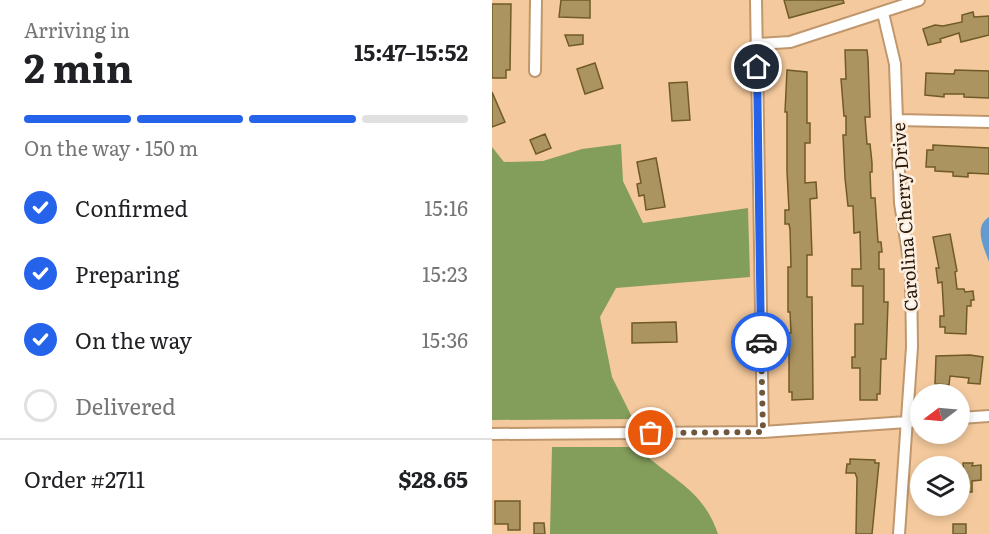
<!DOCTYPE html>
<html lang="en">
<head>
<meta charset="utf-8">
<style>
	:root { --surface:#fff; --page:#f2f2f2; --text:#202124; --muted:#757577; --line:#e0e0e0; --accent:#2563eb }
	body { margin:0; font-family:Literata,serif; background:var(--page); color:var(--text); height:100vh; display:flex; flex-direction:column; font-size:22px; white-space:nowrap }
	* { box-sizing:border-box; margin:0 }
	p { font-size:20px; color:var(--muted) }
	.icon { flex:none; width:33px; height:33px; fill:none; stroke:currentColor; stroke-width:2; stroke-linecap:round; stroke-linejoin:round }
	.map { position:relative; flex:1; overflow:hidden }
	.side { display:flex; flex-direction:column; background:var(--surface); width:492px }
	.side>* { flex:none }
	.needle { width:39px; rotate:254deg }
	.fabs { position:absolute; left:418px; top:384px; display:grid; gap:12px }
	.fabs a { display:grid; place-items:center; width:60px; height:60px; border-radius:50%; background:var(--surface); box-shadow:0 3px 9px #0003; font-size:30px }
	.pin { position:absolute; display:grid; place-items:center; width:51px; height:51px; color:#fff; margin:-26px; border:3px solid #fff; border-radius:50%; box-shadow:0 2px 6px #0007 }
	.courier { position:absolute; display:grid; place-items:center; width:60px; height:60px; margin:-30px; border:4px solid #2563eb; border-radius:50%; background:#fff; color:#222; box-shadow:0 2px 8px #0007 }
	.overview em { font-style:normal; font-weight:700 }
	.overview div { display:flex; flex-direction:column-reverse }
	.overview { display:flex; align-items:center; justify-content:space-between; height:102px; padding:0 24px }
	h1 { font-size:39px; font-weight:700; line-height:45px }
	.bar { display:grid; grid-template-columns:repeat(4,1fr); gap:9px 6px; align-content:center; height:72px; padding:0 24px }
	.bar i { height:8px; border-radius:4px; background:var(--line) }
	.bar .current { background:var(--accent) }
	.bar p { grid-column:span 4 }
	.line { display:flex; align-items:center; gap:15px; padding:0 24px; border-top:2px solid var(--line) }
	.line div { flex:1 }
	ol { padding:0 24px; list-style:none }
	li { display:flex; align-items:center; gap:18px; height:66px }
	li p { margin-inline-start:auto }
	li .icon { padding:6px; border-radius:50%; background:var(--accent); color:#fff; stroke-width:4 }
	li:last-child { color:var(--muted) }
	li i { width:33px; height:33px; border:3px solid var(--line); border-radius:50% }
	main { display:flex; flex:1; min-height:0 }
	.map>svg:first-child { display:block }
</style>
</head>
<body>
<main>
<section class="side">
<div class="overview"><div><h1>2 min</h1><p>Arriving in</p></div><em>15:47–15:52</em></div>
<div class="bar"><i class="current"></i><i class="current"></i><i class="current"></i><i></i><p>On the way · 150 m</p></div>
<ol>
<li><svg class="icon" aria-label="check" viewBox="0 0 24 24"><path d="M5 12l5 5 9-10"/></svg>Confirmed<p>15:16</p></li>
<li><svg class="icon" aria-label="check" viewBox="0 0 24 24"><path d="M5 12l5 5 9-10"/></svg>Preparing<p>15:23</p></li>
<li><svg class="icon" aria-label="check" viewBox="0 0 24 24"><path d="M5 12l5 5 9-10"/></svg>On the way<p>15:36</p></li>
<li><i></i>Delivered</li>
</ol>
<div class="line" style="height:78px"><div>Order #2711</div><b>$28.65</b></div>
</section>
<div class="map">
<svg width="497" height="534" viewBox="0 0 497 534">
	<rect width="100%" height="100%" fill="#f4c99d"/>
	<path fill="#839d5b" d="M129,144L131,181L151,223L256,208L258,277L124,288L108,317L120,377L141,419L0,420V147L12,162L51,161L90,149Z
		M60,447H145C176,478 211,488 226,534H58Z"/>
	<path fill="#639bce" d="M497,217V262C492,247 481,227 497,217Z"/>
	<path fill="#ab9460" stroke="#705a26" stroke-width="1.5" d="M69,0H98V18L67,17Z
		M292,0H351L352,3L297,18Z
		M0,4H19L18,70H14V78H0Z
		M481,12L482,17L497,16V35L469,42L467,33L448,39L449,42L436,45L431,29L443,25L451,26L470,22V15Z
		M73,35H91V44L77,46Z
		M353,50H375L376,59L378,117H373L375,144H378L380,163V172H378L379,198H383L386,242H389L390,252H387V269H392V302H396L394,359H389L388,394H385V400H368V368H360V357H363V324H371V286H360V269H369L368,232L362,233L361,206H356L353,178L351,135H354V116H352L349,79H354Z
		M103,63L111,88L93,94L85,69Z
		M295,70L315,72V123H318V143H313V183L324,182L325,198L318,199L320,255H315V297H320L321,399L300,400V392H297V333H299L298,312H296V267H299L298,229L297,224H293V210H297L295,171V112H293Z
		M463,70L497,71V98L472,97V94H452V97L433,95L434,73L462,74Z
		M195,82L198,120L180,121L177,83Z
		M0,92L13,122L0,127Z
		M53,134L59,148L44,154L38,140Z
		M441,145L497,148V174L476,173V177L461,176V172L443,171V167H434L435,150H441Z
		M164,158L173,207L154,210L152,195L147,196L145,184L149,183L145,162Z
		M458,234L465,271L463,272L465,289H472L473,292L481,291L482,300H479V306H475L474,334L453,333V327H448V316H452L450,282L446,283L444,268H447L441,237Z
		M184,322L185,342L140,343V323Z
		M478,355L491,357L488,384L476,383L477,378L458,376L457,385L443,384L444,356Z
		M358,459L383,460V463H387L380,534H364L365,478L363,473H354L355,464H358Z
		M471,463H481L480,466L489,465V480L480,481V492H473Z
		M3,501H28V530H16V524H3Z
		M42,523H52L53,534H42Z
		M461,524H474V534H461Z"/>
	<g fill="none" stroke-linecap="round" stroke-linejoin="round">
		<g stroke="#c0976d" stroke-width="14">
			<path id="street" d="M264,0L271,432
				M391,13L403,64L408,203L419,272L420,347L407,534
				M265,44L298,42L427,0
				M43,71L44,0
				M405,120L497,122
				M468,418L497,416
				M0,434L271,432L429,421"/>
		</g>
		<use href="#street" stroke="#fff" stroke-width="10"/>
	</g>
	<g fill="none" stroke-linecap="round" stroke-linejoin="round">
		<path stroke="#70573c" stroke-width="6" stroke-dasharray="0 10.8" d="M159,433L271,432L269,342"/>
		<path stroke="#2563eb" stroke-width="8" d="M265,67L269,342"/>
	</g>
	<g text-anchor="middle" dominant-baseline="central" stroke-width="5" stroke-linejoin="round" paint-order="stroke">
		<g font-size="18" fill="#291908" stroke="#fdf0e3">
			<text transform="translate(412 217) rotate(-94)">Carolina Cherry Drive</text>
		</g>
	</g>
</svg>
<div class="fabs">
<a><svg class="needle" viewBox="-14 -14 28 28"><path d="M0-13l5 13h-10z" fill="#e53935"/><path d="M0 13l5-13h-10z" fill="#757577"/></svg></a>
<a><svg class="icon" aria-label="layers" viewBox="0 0 24 24"><path d="M12 4l9 5-9 5-9-5zM3 14l9 5 9-5"/></svg></a>
</div>
<div class="pin" style="left:159px;top:433px;background:#ea580c"><svg class="icon" aria-label="bag" viewBox="0 0 24 24"><path d="M5 8h14l-1 12H6zM9 8a3 3 0 0 1 6 0"/></svg></div>
<div class="pin" style="left:265px;top:67px;background:#1f2937"><svg class="icon" aria-label="home" viewBox="0 0 24 24"><path d="M3 11l9-7 9 7M6 9v11h12V9"/></svg></div>
<div class="courier" style="left:269px;top:342px"><svg class="icon" aria-label="car" viewBox="0 0 24 24"><path d="M5 17H2v-5l4-1 3-4h7l3 4 3 1v5h-3M9 17h6M6 11h13"/><circle cx="7" cy="17" r="2"/><circle cx="17" cy="17" r="2"/></svg></div>
</div>
</main>
</body>
</html>
